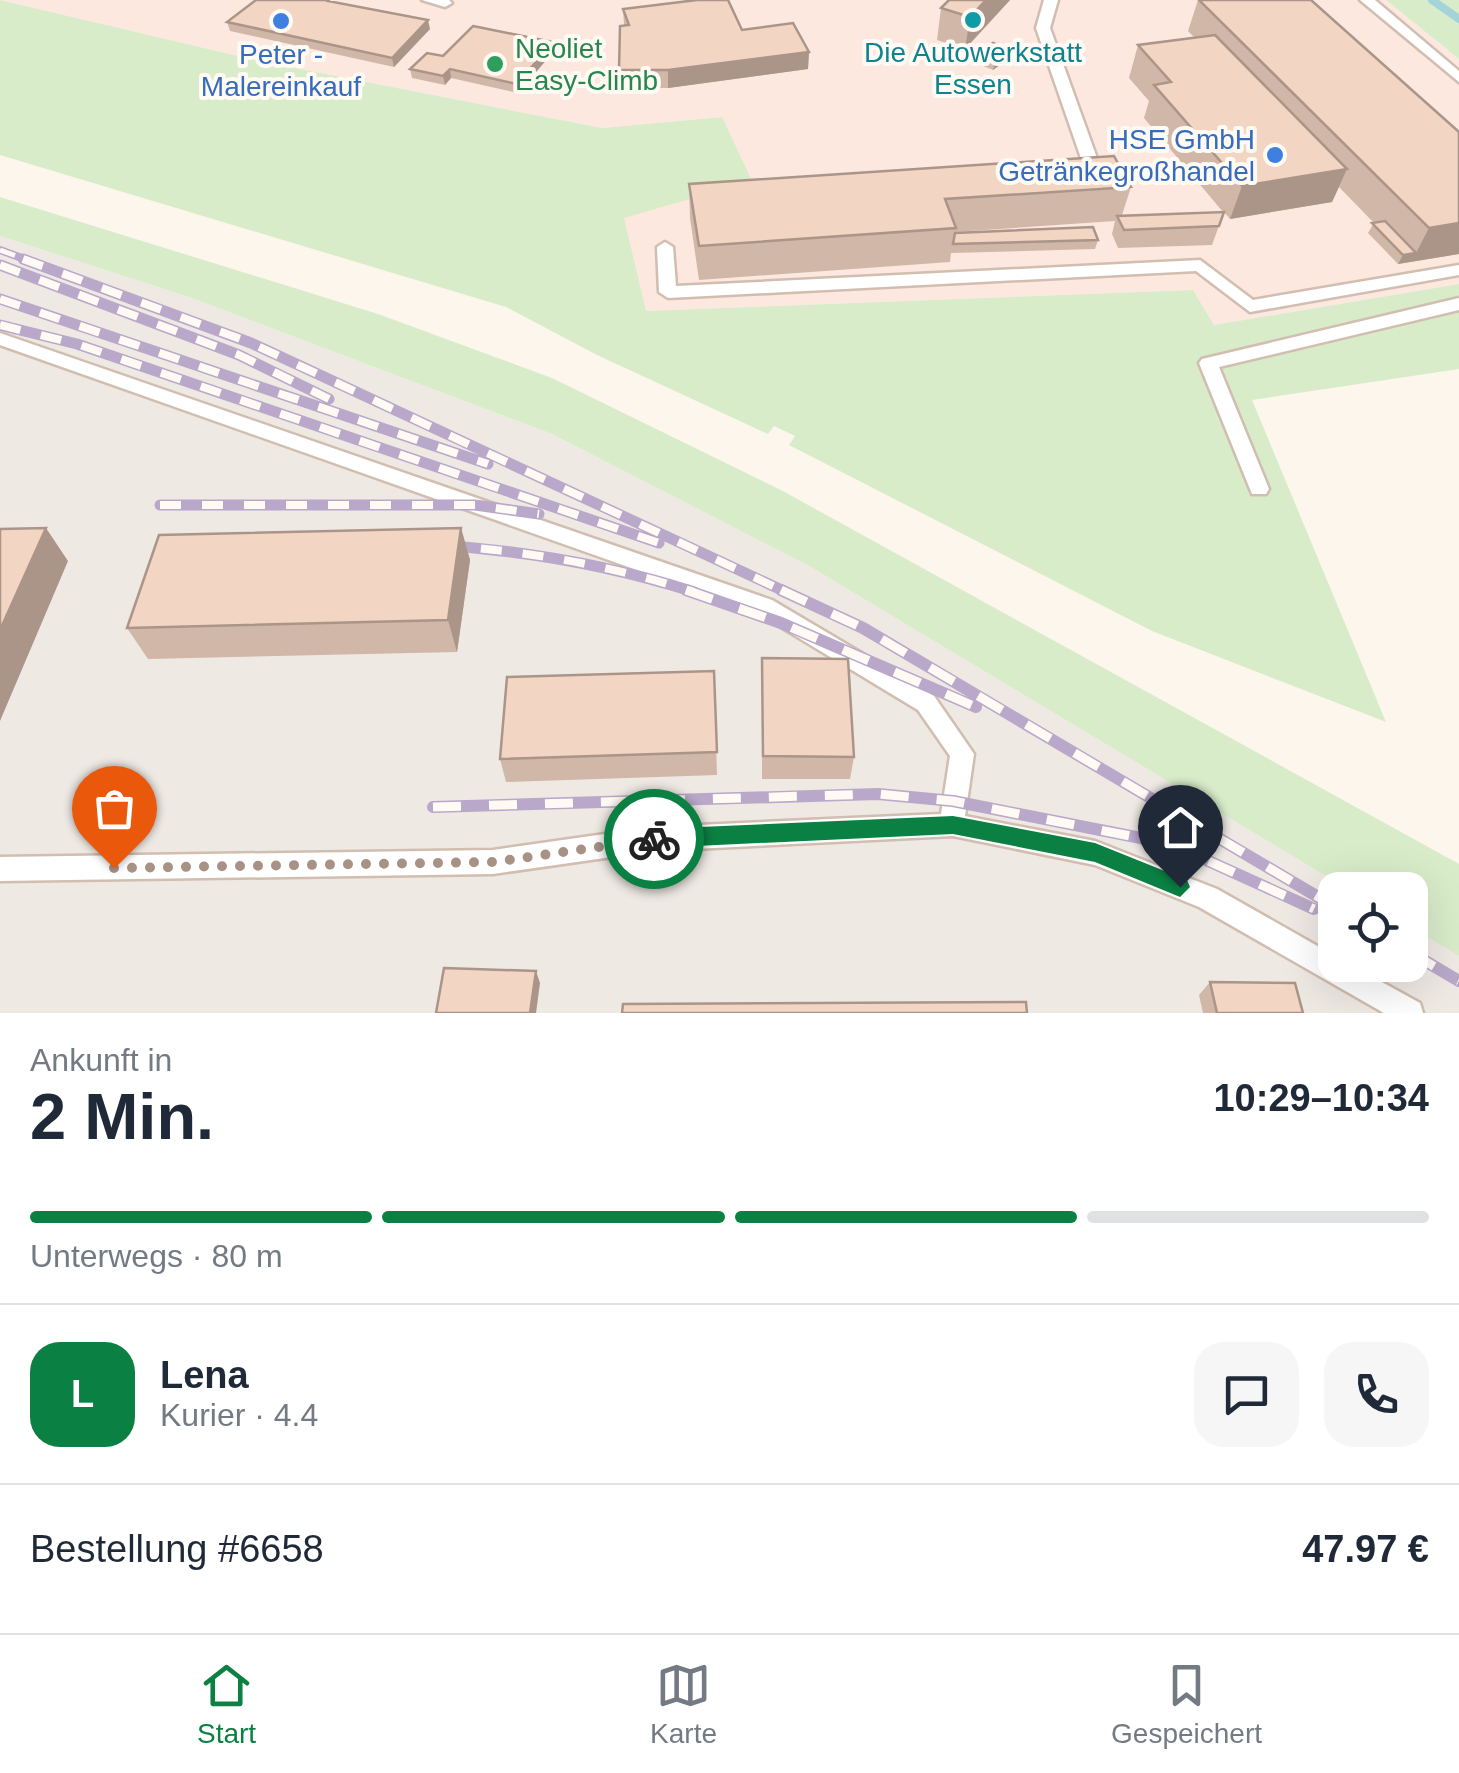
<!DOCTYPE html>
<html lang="de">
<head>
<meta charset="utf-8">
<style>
	:root { --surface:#fff; --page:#f6f6f7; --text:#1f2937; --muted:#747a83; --line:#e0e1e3; --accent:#0b8043 }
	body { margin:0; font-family:Helvetica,sans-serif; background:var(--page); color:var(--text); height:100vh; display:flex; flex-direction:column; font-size:38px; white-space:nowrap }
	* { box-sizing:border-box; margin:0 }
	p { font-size:32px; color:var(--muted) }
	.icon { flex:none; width:55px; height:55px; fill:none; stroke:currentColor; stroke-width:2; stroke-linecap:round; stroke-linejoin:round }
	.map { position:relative; height:1013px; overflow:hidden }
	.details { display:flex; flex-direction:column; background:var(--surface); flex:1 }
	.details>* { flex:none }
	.tools { position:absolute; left:1318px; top:872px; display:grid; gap:20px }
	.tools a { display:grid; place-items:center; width:110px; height:110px; border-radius:20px; background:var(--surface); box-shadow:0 10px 40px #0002; font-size:50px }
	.pin { position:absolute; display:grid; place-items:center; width:85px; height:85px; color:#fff; margin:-102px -42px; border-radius:50% 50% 50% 0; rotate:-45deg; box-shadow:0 0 10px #0007 }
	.pin .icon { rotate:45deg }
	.courier { position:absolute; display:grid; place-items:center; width:100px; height:100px; margin:-50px; border:8px solid #0b8043; border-radius:50%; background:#fff; color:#222; box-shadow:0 2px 12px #0007 }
	.headline em { font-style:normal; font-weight:800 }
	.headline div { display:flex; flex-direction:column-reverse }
	.headline { display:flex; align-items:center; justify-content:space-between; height:170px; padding:0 30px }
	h1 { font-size:65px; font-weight:800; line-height:75px }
	.bar { display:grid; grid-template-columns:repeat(4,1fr); gap:15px 10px; align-content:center; height:120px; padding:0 30px }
	.bar i { height:12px; border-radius:8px; background:var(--line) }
	.bar .active { background:var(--accent) }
	.bar p { grid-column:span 4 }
	.line { display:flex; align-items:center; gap:25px; padding:0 30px; border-top:2px solid var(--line) }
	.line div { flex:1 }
	.round { display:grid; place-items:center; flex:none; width:105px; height:105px; border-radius:30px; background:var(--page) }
	.tabs { display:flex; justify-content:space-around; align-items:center; height:140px; border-top:2px solid var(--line); background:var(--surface); font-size:28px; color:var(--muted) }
	.tabs a { display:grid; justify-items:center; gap:5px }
	.tabs .active { color:var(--accent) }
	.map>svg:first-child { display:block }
</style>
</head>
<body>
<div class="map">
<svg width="1459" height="1013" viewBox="0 0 1459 1013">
	<rect width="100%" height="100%" fill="#fdf6ec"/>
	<path fill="#fde8e0" d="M0,0H1386L1459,59V284L1214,325L1193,290L646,311L623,218L720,187L722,117L602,128L259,61Z"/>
	<path fill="#efe9e4" d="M0,236L189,297L552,434L809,566L1349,890H1335V965H1410V927L1459,956V1013H0Z"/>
	<path fill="#d8ecc9" d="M0,0L259,61L602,128L722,117L752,181L624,218L646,311L1193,290L1214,325L1459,284V369L1252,400L1386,722L1152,631L789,445L795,436L774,426L768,434L597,355L506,307L0,155Z
		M1386,0H1459V59Z
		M0,197L378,314L552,378L781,490L1459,864V956L1410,927V890H1349L809,566L552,434L189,297L0,236Z"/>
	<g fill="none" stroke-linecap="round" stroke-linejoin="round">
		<path stroke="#a5d3da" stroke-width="8" d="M1432,0L1459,19"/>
		<g stroke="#d1beb0" stroke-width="5">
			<path id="lane" d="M422,0H449L452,3L445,7Z
				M1044,0H1058L1050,28L1098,161L1095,164H1085L1082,161L1036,28Z
				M1360,0H1375L1459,71V82Z
				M665,242L673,247L676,286L1200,260L1253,300L1459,265V275L1250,312L1196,271L668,298L659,292L657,247Z
				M1459,298V310L1219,367L1269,489L1266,494H1252L1199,363L1202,359Z
				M0,333L772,600L934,696L974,754L965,816L1095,841L1217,889L1335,956V965H1351L1420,1003L1423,1013H1384L1199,907L1095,865L953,836L654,851L493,874L0,881V857L493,850L654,827L941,814L950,756L918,710L756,612L0,345Z"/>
		</g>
		<use href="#lane" fill="#fff" fill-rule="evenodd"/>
		<g stroke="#b9a8c9" stroke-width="8">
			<path id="rail-far2" d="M0,250L30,261"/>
		</g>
		<g stroke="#b9a8c9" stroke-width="11">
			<path id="rail-far1" d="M23,259L251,343L786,592
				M0,265L239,355L329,399
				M0,299L488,464
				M0,325L77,344L659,543
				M160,505H475L539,514
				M439,545C527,551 610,565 694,592"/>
		</g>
		<g stroke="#b9a8c9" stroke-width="12">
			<path id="rail" d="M686,590L781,623L976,707
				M781,590L863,628L1335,907
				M433,807L878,794L953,801L1171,844L1314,909
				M1410,952L1459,981"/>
		</g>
		<use href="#rail-far2" stroke="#fffaf3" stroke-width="5" stroke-dasharray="16" stroke-linecap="butt"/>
		<use href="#rail-far1" stroke="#fffaf3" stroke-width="8" stroke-dasharray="21" stroke-linecap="butt"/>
		<use href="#rail" stroke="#fffaf3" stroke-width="9" stroke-dasharray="28" stroke-linecap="butt"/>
	</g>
	<path fill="#d1b7a8" d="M949,0H1010L965,49L937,40L941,8Z
		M1198,0H1311L1459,132V254L1398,264L1368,233L1374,223L1339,187L1332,202L1230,219L1224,212L1212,245L1118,248L1112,234L1115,221L955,232L1098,240L1095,249L951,253L950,262L699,280L690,218L689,184L1131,187L1122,215L1223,212L1144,118L1149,101L1129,78L1138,45L1195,38L1188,31Z
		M337,3L430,29L394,67L230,31L227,22Z
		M623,9L742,30L809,52L808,69L668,88H620L619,70L624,25Z
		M1010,50L1008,59L993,70L976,63L978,54Z
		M554,51L518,93L451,78L445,85L412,78L410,69L443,56Z
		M461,528L470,560L457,652L148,659L127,628Z
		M762,658L854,757L850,779H762Z
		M714,671L717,775L506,782L500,759Z
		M1210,982L1303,1013H1203L1199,995Z"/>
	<path fill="#aa9588" d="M986,0H1010L965,49L970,17Z
		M428,20L430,29L394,67L392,58Z
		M553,42L554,51L518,93L517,84Z
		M1010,50L1008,59L993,70L995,61Z
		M809,52L808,69L668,88V70Z
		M450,69L451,78L445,85L443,76Z
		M1347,169L1332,202L1230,219L1242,186Z
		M1459,223V254L1398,264L1403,255L1416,253L1429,228Z
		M46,528L68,561L0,721V630Z
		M461,528L470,560L457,652L448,620Z
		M536,971L540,983L536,1013H530Z"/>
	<path fill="#f3d5c3" stroke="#aa9588" stroke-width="2.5" d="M256,0H329L328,1L428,20L392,58L227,22Z
		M697,0H728L742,30L793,23L809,52L668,70H619L620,26L629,25L623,9Z
		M949,0H986L970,17L941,8Z
		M1199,0H1311L1459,132V223L1429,228Z
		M473,26L553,42L517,84L450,69L443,76L410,69L427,53L443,56Z
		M1215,35L1347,169L1242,186L1154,85L1171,82L1138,45Z
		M993,43L1010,50L995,61L978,54Z
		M1114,156L1131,187L945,199L956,228L699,246L689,184Z
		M1224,212L1219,226L1124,230L1117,216Z
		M1385,221L1416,253L1403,255L1372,223Z
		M1093,227L1098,240L953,244L955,233Z
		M46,528L0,630V529Z
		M461,528L448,620L127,628L159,535Z
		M762,658L848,659L854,757L763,756Z
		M714,671L717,752L500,759L507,677Z
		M444,968L536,971L530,1013H436Z
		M1210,982L1295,983L1303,1013H1217Z
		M1026,1002L1027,1013H622L623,1004Z"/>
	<path fill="#0b8043" d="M953,816L1095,843L1187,880L1190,887L1180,897L1095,862L953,834L654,848L644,839L654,829Z"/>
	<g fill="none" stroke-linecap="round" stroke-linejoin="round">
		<path stroke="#a89285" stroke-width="10" stroke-dasharray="0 18" d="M114,868L494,862L654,839"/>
	</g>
	<circle fill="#0f9aa8" stroke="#fffaf3" stroke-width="4" cx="973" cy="20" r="10"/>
	<g fill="#3f7fe0" stroke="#fffaf3" stroke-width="4">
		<circle cx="281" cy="21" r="10"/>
		<circle cx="1275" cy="155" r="10"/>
	</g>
	<circle fill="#2e9e5b" stroke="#fffaf3" stroke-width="4" cx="495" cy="64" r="10"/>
	<g text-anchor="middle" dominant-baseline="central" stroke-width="8" stroke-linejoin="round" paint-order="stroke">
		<g font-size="28" fill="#27864d" stroke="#fffaf3" text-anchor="start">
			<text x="515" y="48">Neoliet<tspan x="515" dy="32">Easy-Climb</tspan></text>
		</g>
		<g font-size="28" fill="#0d838f" stroke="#fffaf3">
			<text x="973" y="52">Die Autowerkstatt<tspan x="973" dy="32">Essen</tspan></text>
		</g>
		<g font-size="28" fill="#366cbe" stroke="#fffaf3">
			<text x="281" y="54">Peter -<tspan x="281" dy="32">Malereinkauf</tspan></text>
			<text x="1255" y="139" text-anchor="end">HSE GmbH<tspan x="1255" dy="32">Getränkegroßhandel</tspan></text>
		</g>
	</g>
</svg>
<div class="tools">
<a><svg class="icon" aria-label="locate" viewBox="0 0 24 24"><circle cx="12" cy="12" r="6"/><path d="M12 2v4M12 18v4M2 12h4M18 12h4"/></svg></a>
</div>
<div class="pin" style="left:114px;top:868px;background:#ea580c"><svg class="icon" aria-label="bag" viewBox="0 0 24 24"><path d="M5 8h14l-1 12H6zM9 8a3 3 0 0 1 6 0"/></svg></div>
<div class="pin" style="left:1180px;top:887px;background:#1f2937"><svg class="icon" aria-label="home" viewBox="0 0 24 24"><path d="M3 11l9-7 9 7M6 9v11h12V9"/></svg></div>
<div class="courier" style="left:654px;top:839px"><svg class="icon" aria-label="bike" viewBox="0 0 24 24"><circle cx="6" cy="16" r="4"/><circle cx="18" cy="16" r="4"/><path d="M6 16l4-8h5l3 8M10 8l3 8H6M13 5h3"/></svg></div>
</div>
<section class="details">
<div class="headline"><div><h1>2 Min.</h1><p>Ankunft in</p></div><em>10:29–10:34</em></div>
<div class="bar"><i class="active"></i><i class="active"></i><i class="active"></i><i></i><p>Unterwegs · 80 m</p></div>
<div class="line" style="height:180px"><b class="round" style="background:var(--accent);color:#fff">L</b><div><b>Lena</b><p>Kurier · 4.4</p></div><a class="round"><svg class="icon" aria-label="chat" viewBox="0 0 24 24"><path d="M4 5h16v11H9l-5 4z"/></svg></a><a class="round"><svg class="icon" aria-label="phone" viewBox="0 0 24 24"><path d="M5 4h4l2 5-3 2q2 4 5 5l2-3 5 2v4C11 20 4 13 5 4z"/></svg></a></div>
<div class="line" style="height:130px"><div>Bestellung #6658</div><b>47.97 €</b></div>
</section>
<nav class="tabs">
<a class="active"><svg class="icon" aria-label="home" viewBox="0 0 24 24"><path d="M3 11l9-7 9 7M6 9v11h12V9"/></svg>Start</a>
<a><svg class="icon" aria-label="map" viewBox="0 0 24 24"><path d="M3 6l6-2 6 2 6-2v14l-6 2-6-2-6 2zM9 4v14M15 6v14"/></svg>Karte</a>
<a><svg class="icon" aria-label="saved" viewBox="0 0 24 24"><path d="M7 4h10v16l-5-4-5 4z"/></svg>Gespeichert</a>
</nav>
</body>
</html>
